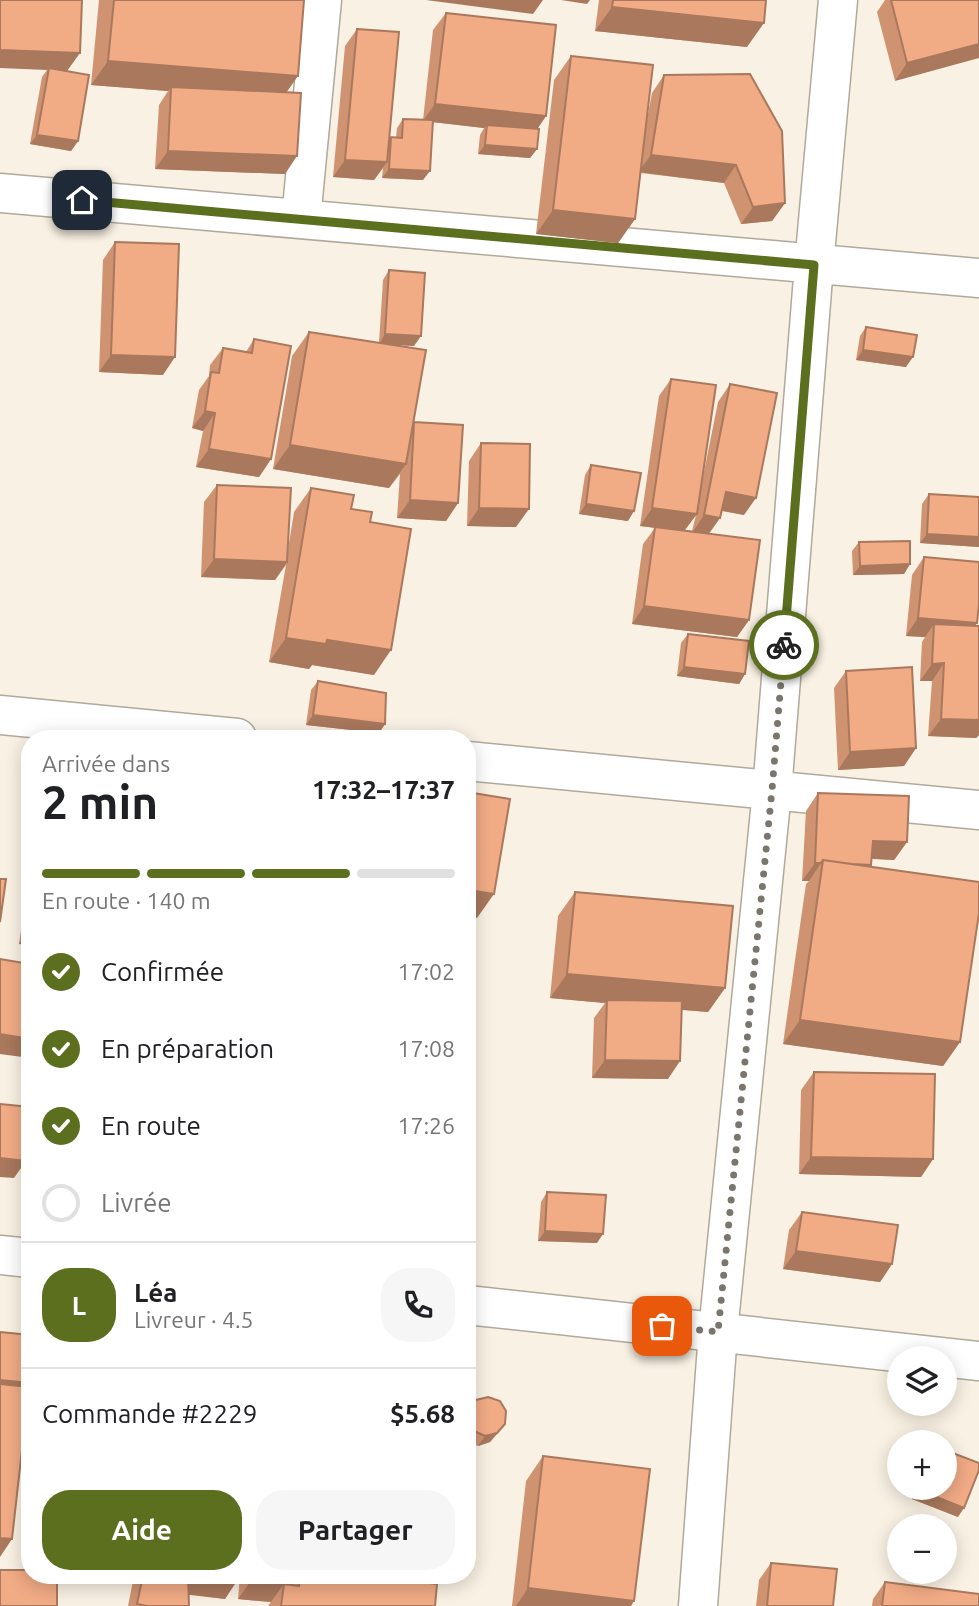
<!DOCTYPE html>
<html lang="fr">
<head>
<meta charset="utf-8">
<style>
	:root { --surface:#fff; --page:#f6f6f6; --text:#202124; --muted:#757577; --line:#e0e0e0; --accent:#5b6f1e }
	body { margin:0; font-family:Ubuntu,sans-serif; background:var(--page); color:var(--text); height:100vh; display:flex; flex-direction:column; font-size:26px; white-space:nowrap }
	* { box-sizing:border-box; margin:0 }
	p { font-size:23px; color:var(--muted) }
	.icon { flex:none; width:38px; height:38px; fill:none; stroke:currentColor; stroke-width:2; stroke-linecap:round; stroke-linejoin:round }
	.map { position:relative; flex:1; overflow:hidden }
	.details { position:absolute; left:21px; top:730px; width:455px; height:854px; display:flex; flex-direction:column; background:var(--surface); border-radius:28px; box-shadow:0 4px 18px #0003 }
	.details>* { flex:none }
	.controls { position:absolute; left:887px; top:1346px; display:grid; gap:14px }
	.controls a { display:grid; place-items:center; width:70px; height:70px; border-radius:50%; background:var(--surface); box-shadow:0 4px 18px #0003; font-size:35px }
	.pin { position:absolute; display:grid; place-items:center; width:60px; height:60px; color:#fff; margin:-30px; border-radius:14px; box-shadow:0 4px 10px #0006 }
	.courier { position:absolute; display:grid; place-items:center; width:70px; height:70px; margin:-35px; border:5px solid #5b6f1e; border-radius:50%; background:#fff; color:#222; box-shadow:0 2px 9px #0007 }
	.headline em { font-style:normal; font-weight:600 }
	.headline div { display:flex; flex-direction:column-reverse }
	.headline { display:flex; align-items:center; justify-content:space-between; height:119px; padding:0 21px }
	h1 { font-size:46px; font-weight:600; line-height:52px }
	.bar { display:grid; grid-template-columns:repeat(4,1fr); gap:10px 7px; align-content:center; height:84px; padding:0 21px }
	.bar i { height:9px; border-radius:5px; background:var(--line) }
	.bar .current { background:var(--accent) }
	.bar p { grid-column:span 4 }
	.line { display:flex; align-items:center; gap:18px; padding:0 21px; border-top:2px solid var(--line) }
	.line div { flex:1 }
	.round { display:grid; place-items:center; flex:none; width:74px; height:74px; border-radius:28px; background:var(--page) }
	ol { padding:0 21px; list-style:none }
	li { display:flex; align-items:center; gap:21px; height:77px }
	li p { margin-inline-start:auto }
	li .icon { padding:7px; border-radius:50%; background:var(--accent); color:#fff; stroke-width:4 }
	li:last-child { color:var(--muted) }
	li i { width:38px; height:38px; border:4px solid var(--line); border-radius:50% }
	.action { display:flex; gap:14px; margin-top:auto; padding:14px 21px }
	.action a { flex:1; height:80px; border-radius:28px; background:var(--accent); color:#fff; font-size:28px; font-weight:600; line-height:80px; text-align:center }
	.action a+a { background:var(--page); color:var(--text) }
	.map>svg:first-child { display:block }
</style>
</head>
<body>
<div class="map">
<svg width="979" height="1606" viewBox="0 0 979 1606">
	<rect width="100%" height="100%" fill="#f9f1e3"/>
	<g fill="none" stroke-linecap="round" stroke-linejoin="round">
		<g stroke="#b0a99c" stroke-width="41">
			<path id="street" d="M0,193L979,278
				M301,219L322,0
				M0,715L237,738
				M467,761L979,810
				M0,1255L30,1258
				M467,1305L979,1361
				M698,1606L718,1332L772,791L814,265L838,0"/>
		</g>
		<use href="#street" stroke="#fff" stroke-width="38"/>
	</g>
	<path fill="#cf9372" fill-rule="evenodd" d="M0,0L67,71L78,141L71,151L30,144L42,77L47,70Z
		M99,0H304L286,92L285,174L155,169L159,105L168,91L91,85Z
		M599,0H766L747,47L595,31Z
		M885,0H979L895,81L877,12Z
		M446,13L546,116L537,129V149L530,158L478,154L480,135L484,128L433,122L423,180L382,178L383,168L374,180L333,177L345,46L357,29L389,140L391,137L396,138L397,128L403,119L423,120L433,30Z
		M571,56L645,130L652,93L664,75L785,203L772,221L741,224L724,183L641,173L635,219L618,243L536,234L554,80Z
		M115,242L163,375L99,372L103,260Z
		M389,270L414,346L389,344L413,423L458,503L446,521L397,518L400,474L389,488L273,469L292,356L309,332L379,343L383,280Z
		M866,327L906,367L856,360L860,336Z
		M254,339L271,459L259,477L196,467L203,431L192,428L199,390L209,376L210,365L223,348L246,352Z
		M671,379L699,497L718,402L730,384L744,515L722,511L720,518L709,533L749,620L737,637L632,624L643,544L655,528L640,526L659,396ZM696,515L692,531L685,530Z
		M481,443L516,527L467,526L469,461Z
		M591,465L628,521L579,514L585,475Z
		M217,485L288,550L294,512L311,488L351,509L370,522L374,675L312,665L309,669L269,662L286,565L275,580L201,577L204,502Z
		M929,494L979,497V547L920,543L922,504Z
		M859,542L910,564L904,574L853,575L852,551Z
		M924,557L977,623L975,626H979V735L976,738L928,736L932,681H920L922,642L925,637L906,636L912,575Z
		M688,634L745,674L739,684L677,676L681,643Z
		M846,671L916,748L904,766L838,770L834,688Z
		M318,681L385,724L379,733L306,725L311,690Z
		M818,793L907,842L894,860L872,859L870,867L960,1042L943,1066L783,1044L806,884L809,881H802L806,811Z
		M30,868V945L19,944Z
		M575,892L725,988L708,1012L682,1010L668,1079L592,1078L594,1018L605,1003L550,998L558,916Z
		M814,1072L933,1159L921,1177L799,1174L801,1090Z
		M547,1192L597,1243L538,1241L541,1202Z
		M802,1212L892,1264L880,1282L783,1269L789,1230Z
		M476,1400L498,1433L490,1442L478,1446L468,1441L467,1410Z
		M543,1456L631,1606H512L526,1481Z
		M917,1488H945L958,1517L912,1499Z
		M771,1563L833,1606H756L759,1580Z
		M30,1575H238L225,1599L189,1594V1606H128L134,1576L130,1582L57,1576Z
		M240,1575H293L292,1582L297,1575H353L366,1576L367,1575H413L412,1581L435,1606H268L271,1602L238,1599Z
		M885,1582L979,1606H872L873,1599Z"/>
	<path fill="#a9785d" d="M426,0H543L533,14Z
		M561,0H590L587,4Z
		M612,7L764,23L747,47L595,31Z
		M979,44V58L895,81L907,63Z
		M0,50L80,53L67,71L49,68L47,70L0,68Z
		M108,61L298,76L281,100L171,87L168,91L91,85Z
		M435,104L546,116L534,134L487,125L484,128L423,121Z
		M37,135L78,141L71,151L30,144Z
		M485,145L537,149L530,158L478,154Z
		M168,151L297,156L285,174L155,169Z
		M651,155L736,165L724,183L638,172Z
		M345,160L387,162L374,180L333,177Z
		M389,169L430,171L423,180L382,178Z
		M785,203L772,221L741,224L753,207Z
		M553,210L635,219L618,243L536,234Z
		M385,334L421,336L414,346L379,344Z
		M863,350L913,357L906,367L856,360Z
		M111,355L175,357L163,375L99,372Z
		M205,411L215,413L203,431L192,428Z
		M290,445L406,464L389,488L273,469Z
		M209,449L271,459L259,477L196,467Z
		M726,492L756,498L744,515L713,509Z
		M410,500L458,503L446,521L397,518Z
		M586,504L634,511L628,521L579,514Z
		M479,508L529,509L516,527L467,526Z
		M652,508L697,514L684,531L640,526Z
		M704,515L720,518L708,535L692,533Z
		M927,534L979,537V547L920,543Z
		M214,559L287,562L275,580L201,577Z
		M910,564L904,574L853,575L860,566Z
		M644,606L749,620L737,637L632,624Z
		M918,618L977,623L965,641L934,624L925,637L906,636Z
		M286,638L327,640L391,650L374,675L312,665L309,669L269,662Z
		M944,663L932,681H920L932,664Z
		M684,667L745,674L739,684L677,676Z
		M313,715L385,724L379,733L306,725Z
		M941,719L979,720V735L976,738L928,736Z
		M916,748L904,766L838,770L850,752Z
		M873,841L907,842L894,860L860,858Z
		M815,863H821L809,881H802Z
		M475,891L494,894L477,918L467,916Z
		M30,928V945L19,944Z
		M567,974L725,988L708,1012L606,1003L607,1000L605,1003L550,998Z
		M800,1020L960,1042L943,1066L783,1044Z
		M0,1034L30,1039V1058L0,1054Z
		M605,1060L680,1061L668,1079L592,1078Z
		M811,1157L933,1159L921,1177L799,1174Z
		M0,1158L26,1161L14,1178L0,1177Z
		M545,1231L603,1234L597,1243L538,1241Z
		M796,1251L892,1264L880,1282L783,1269Z
		M0,1380L30,1383V1402L0,1399Z
		M505,1424L490,1442L478,1446L485,1436Z
		M919,1490L964,1508L958,1517L912,1499Z
		M0,1538L12,1539L0,1557Z
		M48,1575H135L130,1582Z
		M195,1576L237,1581L225,1599L182,1594Z
		M250,1582L283,1585L271,1602L238,1599Z
		M528,1588L634,1601L631,1606H516Z"/>
	<path fill="#f1ab85" stroke="#a9785d" stroke-width="2" d="M0,0H82L80,53L0,50Z
		M114,0H304L298,76L108,61Z
		M613,0H766L764,23L612,7Z
		M891,0H979V44L907,63Z
		M446,13L556,25L546,116L435,104Z
		M357,29L399,32L387,162L345,160Z
		M571,56L653,65L635,219L553,210Z
		M49,68L89,75L78,141L37,135Z
		M750,74L782,131L785,203L753,207L736,165L651,155L664,75Z
		M171,87L301,93L297,156L168,151Z
		M403,119L433,120L430,171L389,169L391,137L402,138Z
		M487,125L539,129L537,149L485,145Z
		M115,242L179,244L175,357L111,355Z
		M389,270L425,273L421,336L385,334Z
		M866,327L917,335L913,357L863,350Z
		M309,332L426,350L406,464L290,445Z
		M254,339L291,346L271,459L209,449L215,413L205,411L211,372L219,373L223,348L252,353Z
		M671,379L716,385L697,514L652,508Z
		M730,384L777,393L756,498L726,492L720,518L704,515Z
		M414,422L463,425L458,503L410,500Z
		M481,443L530,444L529,509L479,508Z
		M591,465L641,473L634,511L586,504Z
		M217,485L291,488L287,562L214,559Z
		M311,488L354,495L351,509L372,512L370,522L411,529L391,650L327,640L326,644L286,638Z
		M929,494L979,497V537L927,534Z
		M655,527L760,540L749,620L644,606Z
		M910,541V564L860,566L859,542Z
		M924,557L979,562V604L977,623L918,618Z
		M934,624L979,626V720L941,719L944,663L932,664Z
		M688,634L749,641L745,674L684,667Z
		M912,667L916,748L850,752L846,671Z
		M318,681L386,693L385,724L313,715Z
		M467,792L510,799L494,894L475,891L467,936Z
		M818,793L909,796L907,842L873,841L871,865L852,864L823,860L821,863H815Z
		M823,860L979,882V913L960,1042L800,1020Z
		M0,879H6L0,922Z
		M575,892L733,906L725,988L567,974Z
		M0,959L30,964V1039L0,1034Z
		M607,1000L682,1001L680,1061L605,1060Z
		M814,1072L935,1074L933,1159L811,1157Z
		M0,1104L30,1107V1129L26,1161L0,1158Z
		M547,1192L606,1195L603,1234L545,1231Z
		M802,1212L898,1225L892,1264L796,1251Z
		M0,1332L30,1335V1383L0,1380Z
		M0,1384L29,1387L12,1539L0,1538Z
		M488,1397L500,1401L506,1411L505,1424L497,1433L485,1436L474,1431L468,1421V1409L476,1400Z
		M945,1450L979,1463V1470L964,1508L919,1490L920,1488H945Z
		M543,1456L650,1469L634,1601L528,1588Z
		M771,1563L837,1569L833,1606H767Z
		M0,1570H30V1575H57V1606H0Z
		M143,1575H188L189,1606H147L137,1604Z
		M195,1575H238L237,1581L195,1576Z
		M251,1575H293L292,1585L250,1582Z
		M300,1575H353L377,1578V1575H413L412,1581L437,1584L435,1606H281L284,1584L299,1586Z
		M885,1582L979,1594V1606H882Z"/>
	<g fill="none" stroke-linecap="round" stroke-linejoin="round">
		<path stroke="#7b766d" stroke-width="7" stroke-dasharray="0 12.6" d="M662,1326L718,1332L772,790L784,645"/>
		<path stroke="#5b6f1e" stroke-width="9" d="M82,200L814,265L784,645"/>
	</g>
</svg>
<div class="controls">
<a><svg class="icon" aria-label="layers" viewBox="0 0 24 24"><path d="M12 4l9 5-9 5-9-5zM3 14l9 5 9-5"/></svg></a>
<a>+</a>
<a>−</a>
</div>
<div class="pin" style="left:662px;top:1326px;background:#ea580c"><svg class="icon" aria-label="bag" viewBox="0 0 24 24"><path d="M5 8h14l-1 12H6zM9 8a3 3 0 0 1 6 0"/></svg></div>
<div class="pin" style="left:82px;top:200px;background:#1f2937"><svg class="icon" aria-label="home" viewBox="0 0 24 24"><path d="M3 11l9-7 9 7M6 9v11h12V9"/></svg></div>
<div class="courier" style="left:784px;top:645px"><svg class="icon" aria-label="bike" viewBox="0 0 24 24"><circle cx="6" cy="16" r="4"/><circle cx="18" cy="16" r="4"/><path d="M6 16l4-8h5l3 8M10 8l3 8H6M13 5h3"/></svg></div>
<section class="details">
<div class="headline"><div><h1>2 min</h1><p>Arrivée dans</p></div><em>17:32–17:37</em></div>
<div class="bar"><i class="current"></i><i class="current"></i><i class="current"></i><i></i><p>En route · 140 m</p></div>
<ol>
<li><svg class="icon" aria-label="check" viewBox="0 0 24 24"><path d="M5 12l5 5 9-10"/></svg>Confirmée<p>17:02</p></li>
<li><svg class="icon" aria-label="check" viewBox="0 0 24 24"><path d="M5 12l5 5 9-10"/></svg>En préparation<p>17:08</p></li>
<li><svg class="icon" aria-label="check" viewBox="0 0 24 24"><path d="M5 12l5 5 9-10"/></svg>En route<p>17:26</p></li>
<li><i></i>Livrée</li>
</ol>
<div class="line" style="height:126px"><b class="round" style="background:var(--accent);color:#fff">L</b><div><b>Léa</b><p>Livreur · 4.5</p></div><a class="round"><svg class="icon" aria-label="phone" viewBox="0 0 24 24"><path d="M5 4h4l2 5-3 2q2 4 5 5l2-3 5 2v4C11 20 4 13 5 4z"/></svg></a></div>
<div class="line" style="height:91px"><div>Commande #2229</div><b>$5.68</b></div>
<div class="action"><a>Aide</a><a>Partager</a></div>
</section>
</div>
</body>
</html>
